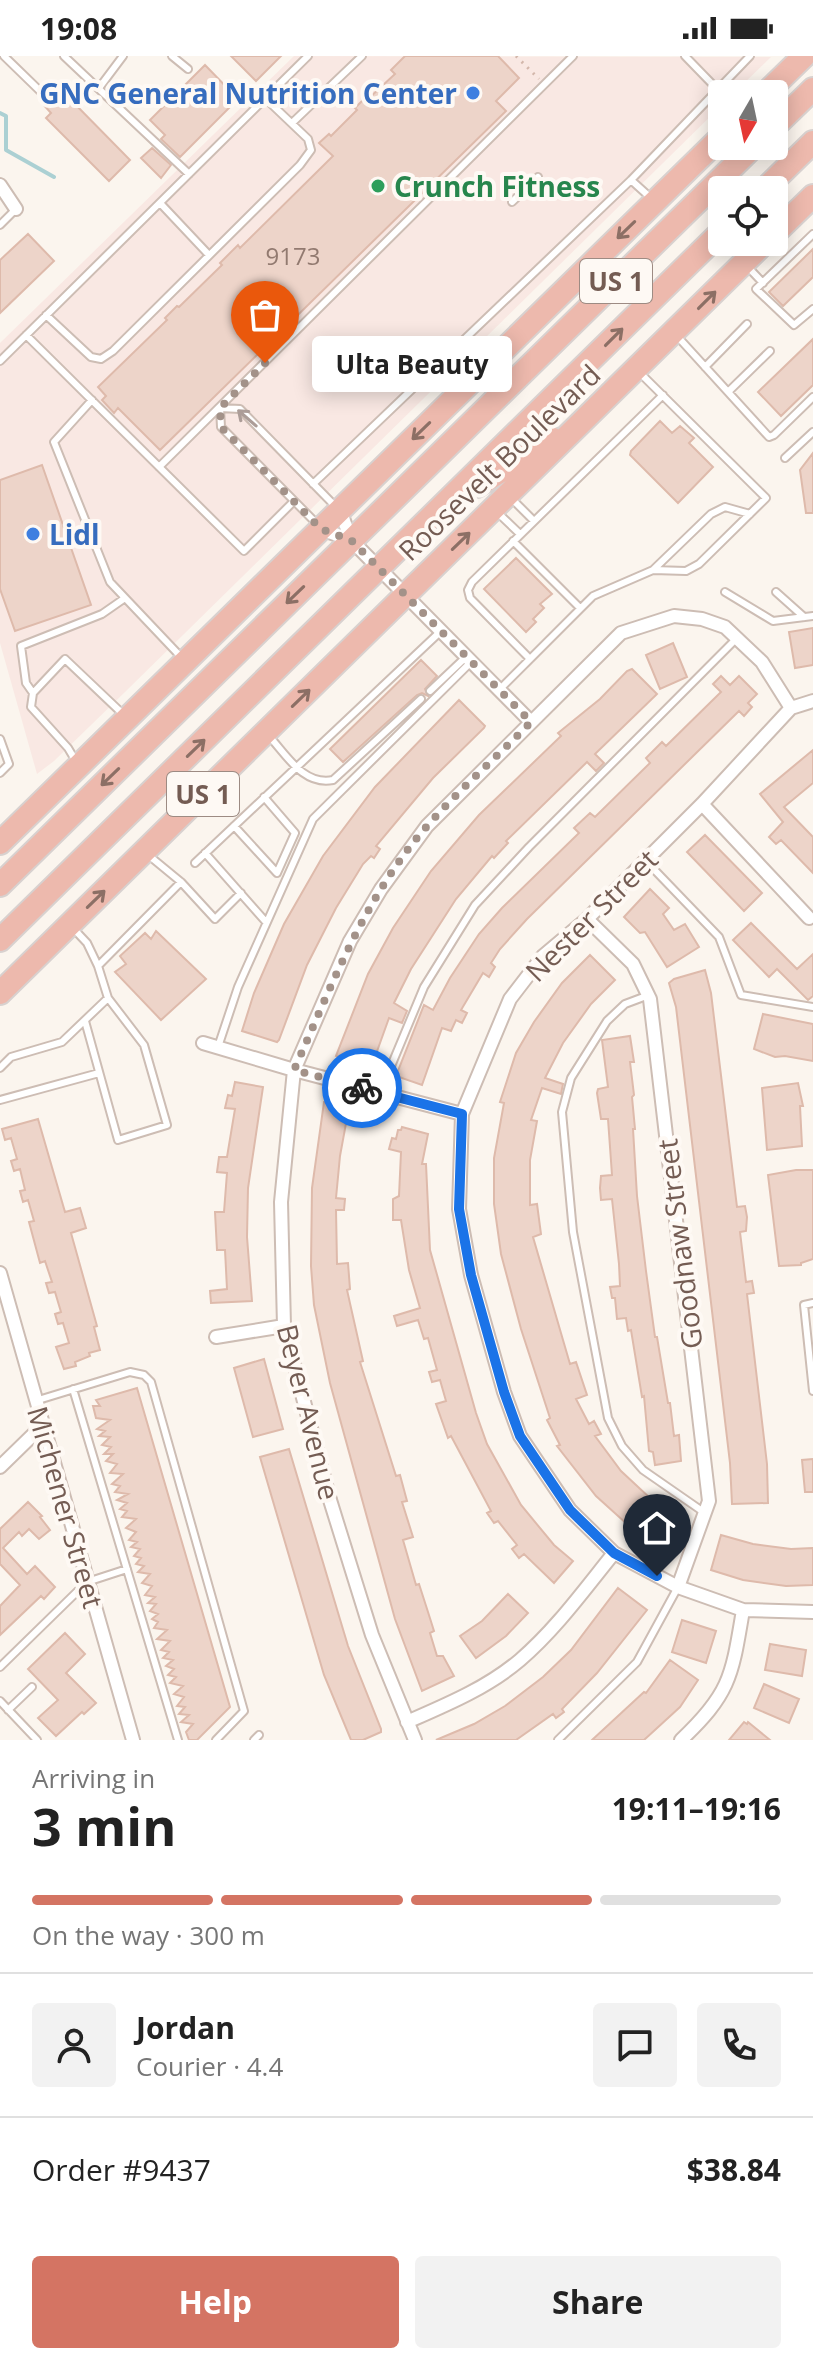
<!DOCTYPE html>
<html lang="en">
<head>
<meta charset="utf-8">
<style>
	:root { --surface:#fff; --page:#f2f2f2; --text:#222; --muted:#767676; --line:#e0e0e0; --accent:#d47463 }
	body { margin:0; font-family:"Open Sans",sans-serif; background:var(--page); color:var(--text); height:100vh; display:flex; flex-direction:column; font-size:30px; white-space:nowrap }
	* { box-sizing:border-box; margin:0 }
	p { font-size:26px; color:var(--muted) }
	.icon { flex:none; width:44px; height:44px; fill:none; stroke:currentColor; stroke-width:2; stroke-linecap:round; stroke-linejoin:round }
	.map { position:relative; height:1684px; overflow:hidden }
	.details { display:flex; flex-direction:column; background:var(--surface); flex:1 }
	.details>* { flex:none }
	.needle { width:52px; rotate:189deg }
	.fabs { position:absolute; left:708px; top:24px; display:grid; gap:16px }
	.fabs a { display:grid; place-items:center; width:80px; height:80px; border-radius:8px; background:var(--surface); box-shadow:0 4px 20px #0003; font-size:40px }
	.pin { position:absolute; display:grid; place-items:center; width:68px; height:68px; color:#fff; margin:-82px -34px; border-radius:50% 50% 50% 0; rotate:-45deg; box-shadow:0 0 8px #0007 }
	.pin .icon { rotate:45deg }
	.courier { position:absolute; display:grid; place-items:center; width:80px; height:80px; margin:-40px; border:6px solid #1a73e8; border-radius:50%; background:#fff; color:#222; box-shadow:0 2px 10px #0007 }
	.bubble { position:absolute; height:56px; border-radius:8px; background:var(--surface); box-shadow:0 4px 20px #0003; font-size:26px; font-weight:700; line-height:56px; text-align:center }
	.head em { font-style:normal; font-weight:700 }
	.head div { display:flex; flex-direction:column-reverse }
	.head { display:flex; align-items:center; justify-content:space-between; height:136px; padding:0 32px }
	h1 { font-size:52px; font-weight:700; line-height:60px }
	.bar { display:grid; grid-template-columns:repeat(4,1fr); gap:12px 8px; align-content:center; height:96px; padding:0 32px }
	.bar i { height:10px; border-radius:6px; background:var(--line) }
	.bar .current { background:var(--accent) }
	.bar p { grid-column:span 4 }
	.line { display:flex; align-items:center; gap:20px; padding:0 32px; border-top:2px solid var(--line) }
	.line div { flex:1 }
	.round { display:grid; place-items:center; flex:none; width:84px; height:84px; border-radius:8px; background:var(--page) }
	.button { display:flex; gap:16px; margin-top:auto; padding:16px 32px }
	.button a { flex:1; height:92px; border-radius:8px; background:var(--accent); color:#fff; font-size:32px; font-weight:700; line-height:92px; text-align:center }
	.button a+a { background:var(--page); color:var(--text) }
	.status { display:flex; justify-content:space-between; align-items:center; height:56px; padding:0 40px; background:var(--surface); direction:ltr }
	.status svg { height:22px; fill:currentColor }
	.map>svg:first-child { display:block }
</style>
</head>
<body>
<div class="status"><b>19:08</b><svg viewBox="0 0 49 12"><path d="M0 12V9h3v3zM5 12V6h3v6zM10 12V3h3v9zM15 12V0h3v12zM26 1h20v11H26zM47 4h2v5h-2z"/></svg></div>
<div class="map">
<svg width="813" height="1684" viewBox="0 0 813 1684">
	<rect width="100%" height="100%" fill="#fbf5ee"/>
	<path fill="#f9e8e3" d="M294,0L771,1L733,38H722V49L125,636L54,705L37,718L0,587V287Z"/>
	<g fill="none" stroke-linecap="round" stroke-linejoin="round">
		<path stroke="#abd0d3" stroke-width="4" d="M0,57L6,60V94L54,121"/>
	</g>
	<path fill="#edd4c9" stroke="#debaab" stroke-width="2" d="M231,0H281L256,25Z
		M405,0H498L519,22L496,45L506,55L160,394L118,352L114,357L102,344L106,340L98,331L167,264L165,262L177,250L179,251L222,209L220,207L238,189L240,192L333,100L319,87L329,78L331,80L357,54L355,52L366,41L368,43L395,18L391,14Z
		M205,9L238,43L180,101L161,83L165,79L150,64Z
		M49,38L60,49L68,41L130,104L109,125L46,62L51,57L41,46Z
		M152,92L171,109L161,122L141,102Z
		M28,178L54,205L0,257V204Z
		M813,193V221L783,250L769,236Z
		M813,283V329L781,360L758,336Z
		M660,365L672,377L680,370L694,382L689,387L713,411L678,447L630,399L631,395Z
		M813,397V457H806L800,414Z
		M42,409L91,549L15,575L0,533V424Z
		M516,502L552,538L540,548L544,552L533,563L536,566L526,576L484,533Z
		M813,572V609L795,612L789,576Z
		M673,587L687,621L660,633L646,599Z
		M421,604L437,620L425,633L428,640L422,637L417,639L343,706L330,693Z
		M632,613L657,638L595,698L604,707L596,715L587,706L506,785L508,787L494,802L492,800L456,843L411,913L394,947L407,955L402,967L389,962L371,1012L336,1000L368,918L393,872L431,815L479,759L561,680L558,677L600,643L627,615Z
		M721,620L730,629L739,620L757,638L748,647L752,651L744,660L739,655L527,863L500,893L491,907L495,911L489,921L483,917L461,954L467,957L462,967L456,964L451,975L442,972L422,1029L396,1020L424,949L433,954L450,922L479,878L502,852L579,777L574,772L590,757L595,761L650,707L646,702L662,686L666,690L721,636L713,628Z
		M459,644L485,670L484,672L433,722L376,790L380,793L374,802L371,800L363,808L336,852L307,909L279,984L277,986L242,975L254,937L284,868L323,800L375,731Z
		M813,694V727L784,751L813,781V817L781,784L776,788L769,781L783,766L760,738Z
		M705,779L762,837L744,855L687,796Z
		M650,833L669,852L663,858L674,874L685,868L699,891L667,911L645,876L640,877L624,861Z
		M751,867L797,913L813,898V940L808,944L777,913L769,921L733,884Z
		M156,875L206,923L161,964L115,916L126,908L120,900L145,877L151,883Z
		M590,899L615,924L591,948L563,987L545,1022L563,1028L561,1038L542,1032L531,1064L537,1065L530,1104V1149L537,1148L541,1178L533,1181L570,1308L576,1306L587,1339L576,1343L589,1368L594,1365L601,1378L595,1380L621,1415L651,1443L683,1463L663,1493L628,1469L596,1440L557,1390L560,1389L547,1364L550,1362L521,1273L501,1198L494,1148V1102L504,1047L500,1046L516,997L534,966L562,927Z
		M705,914L711,937L737,1151L745,1150L747,1161L746,1175L740,1176L746,1226L752,1225L754,1237L747,1238L767,1408L768,1447L732,1448L730,1407L676,951L669,927L674,923Z
		M763,958L813,968V1005L785,1000L775,1001L754,993Z
		M630,980L634,1006H630L634,1039L632,1041L635,1073H633L637,1140L646,1215L655,1281H657L668,1347H670L674,1380L679,1379L681,1405L655,1409L653,1396L649,1395L644,1340L642,1341L631,1274L628,1275L626,1262L617,1263L615,1242H612L610,1231L620,1230L619,1208L612,1143L601,1144L600,1132L601,1120L612,1119L608,1063H601L597,1037L598,1033L608,1031L602,984Z
		M235,1026L263,1031L248,1132L247,1181L252,1245L211,1247L210,1235L227,1233L225,1194H217L215,1156H224L227,1117L217,1116L219,1101H227L235,1053L225,1052L228,1039L232,1040Z
		M798,1027L803,1050H800L802,1090L767,1094L762,1032Z
		M333,1043L348,1046L349,1051L340,1100L336,1142L345,1143L344,1154H336L337,1208L348,1207L350,1233L347,1234L363,1305L360,1306L396,1420L400,1419L407,1445L402,1446L413,1481L403,1484L416,1529L419,1528L428,1556L434,1575L430,1577L437,1600H443L454,1620L422,1635L395,1563L330,1327L314,1249L311,1210L312,1132L324,1046L332,1047Z
		M38,1063L65,1156L80,1152L86,1172L71,1177L97,1270L94,1271L100,1294L89,1297L90,1300L75,1306L76,1310L64,1313L56,1291L69,1287L63,1267L58,1268L55,1258L61,1256L55,1236L49,1237L46,1227L52,1226L45,1205L40,1207L29,1166L34,1165L28,1144L23,1146L20,1135L25,1134L20,1113L14,1115L11,1105L17,1103L11,1082L5,1084L2,1073Z
		M402,1071L428,1078L422,1108H426L430,1194L476,1357L487,1388L521,1449L554,1489L573,1505L554,1527L524,1498L519,1502L512,1493L517,1489L498,1465L494,1467L487,1457L491,1455L451,1380L448,1382L436,1348L446,1345L440,1324L432,1326L429,1316L437,1314L428,1282L424,1283L418,1264L397,1270L394,1260L420,1252L409,1214L401,1164H393V1143L399,1140L401,1096L389,1093L392,1082L396,1083L398,1074H401Z
		M796,1114H813V1203L801,1207V1209L779,1210L768,1119Z
		M264,1303L283,1373L253,1381L234,1312Z
		M137,1332L230,1651L197,1684H189L186,1676L193,1668L181,1666L189,1659L179,1658L185,1651L177,1650L184,1641L174,1638L183,1630L170,1627L176,1621L168,1619L174,1613L166,1610L173,1604L163,1602L169,1596L161,1594L170,1585L157,1583L167,1574L154,1572L158,1566L152,1563L158,1558L150,1555L156,1548L148,1547L155,1541L145,1539L152,1530L142,1527L150,1518L138,1516L144,1510L136,1508L141,1502L134,1500L140,1493L131,1491L137,1486L129,1484L136,1476L126,1472L136,1463L122,1461L127,1455L120,1453L127,1447L117,1444L128,1438L115,1436L120,1430L112,1428L123,1418L110,1417L117,1408L106,1405L113,1398H104L111,1391L102,1389L110,1381L99,1380L105,1375L97,1373L110,1364L96,1362L93,1350H100L96,1344Z
		M289,1393L348,1590L381,1673V1676L363,1684H351L324,1619L260,1401Z
		M813,1403V1436H805L802,1404Z
		M28,1446L42,1460L40,1461L50,1474L39,1483L29,1473L22,1480L19,1476L3,1492L27,1518L35,1510L55,1531L44,1543L41,1540L0,1579V1550L20,1529L0,1508V1473Z
		M721,1479L753,1488L791,1493L813,1492V1529L786,1530L743,1524L711,1514Z
		M618,1532L647,1554L597,1617L562,1653L564,1656L556,1662L553,1658L516,1684H436L474,1668L505,1650L543,1621L571,1594Z
		M508,1538L528,1557L506,1580L476,1602L460,1580L482,1565Z
		M682,1564L716,1575L706,1607L672,1596Z
		M65,1577L85,1598L66,1617L96,1647L84,1658L82,1656L56,1680L38,1662L58,1644L28,1613Z
		M770,1588L806,1594L802,1620L765,1614Z
		M670,1604L698,1624L680,1651L644,1684H592L644,1636L646,1637Z
		M764,1628L799,1643L789,1667L754,1652Z
		M744,1666L747,1668L748,1666L770,1684H729Z"/>
	<g fill="none" stroke-linecap="round" stroke-linejoin="round">
		<g stroke="#cdbdb4" stroke-width="10">
			<path id="lane" d="M4,0L40,35
				M64,0L189,118
				M172,0L188,13
				M685,0L718,34
				M99,32L123,0
				M292,67L362,0
				M631,124L652,143
				M512,146L538,121
				M160,147L209,199
				M0,169L16,153
				M813,178L756,233L794,269L813,253
				M746,209L763,227
				M46,259L91,301L101,303L113,295L300,109L311,94L308,83L265,42
				M26,279L244,495L294,445
				M677,280L769,381L774,379L813,341
				M0,305L308,0
				M705,311L747,268
				M728,336L770,295
				M92,344L54,386L110,526L182,602
				M785,402L813,376
				M159,411L573,0
				M313,428L631,124L750,0
				M511,442L534,465
				M497,456L520,478
				M319,470L221,371L220,352L240,353L337,452
				M513,485L580,552
				M653,514L711,458L725,451L750,458
				M725,536L773,565L813,560
				M776,536L804,561
				M530,603L470,542L468,534L472,526L663,339
				M499,634L593,540L653,514L686,515L699,508L766,442L638,315
				M430,635L466,601
				M33,637L26,627L21,590L102,558L125,542
				M268,679C286,698 303,730 333,724L421,643
				M0,683L9,708L0,717
				M77,707L68,692L31,651L33,637L65,603L125,660
				M234,770L277,817L295,777L264,741
				M205,797L266,866
				M147,798L181,826L215,863L241,837
				M645,804L719,881L741,939L813,951
				M195,807L441,575
				M72,871L87,887L98,910L108,942L144,989L167,1069L118,1084L85,965
				M98,910L181,826
				M649,939L625,948L607,965L571,1022L562,1056L573,1176L608,1362L622,1390L643,1414L705,1457
				M218,991L238,931L313,763L471,606
				M0,1012L11,1001L62,986L108,942
				M384,1037L389,1015L424,931L475,849L529,791L737,582
				M0,1044L99,1017
				M813,1247L804,1249L813,1335
				M73,1333L178,1684
				M35,1345L130,1316L144,1319L151,1326L244,1655L216,1684
				M0,1611L87,1526L127,1513
				M0,1645L37,1684
				M8,1654L32,1631
				M254,1684L259,1679
				M558,1684L637,1606L678,1531"/>
		</g>
		<g stroke="#cdbdb4" stroke-width="16">
			<path id="street" d="M0,129L16,153
				M340,454L351,484
				M321,473L351,484L531,666
				M813,645L791,652L702,748L587,863L543,900L510,943L462,1058L459,1153L471,1219L504,1336L520,1380L570,1454L614,1497L678,1531L743,1554L813,1556
				M702,748L809,862
				M587,863L633,908L650,943L709,1445L678,1531
				M203,987L294,1014L462,1058
				M0,1217L133,1684
				M216,1281L284,1270
				M0,1411L42,1370
				M407,1666C446,1649 487,1632 520,1604C556,1573 584,1534 614,1497
				M415,1684L372,1579L330,1444L284,1270L281,1146L294,1014L350,885L381,833L427,770L621,577L674,560L702,563L725,571L762,606L791,652
				M681,1684C731,1637 732,1619 743,1554"/>
		</g>
		<g stroke="#d8d1cf" stroke-width="26">
			<path id="highway" d="M765,38L804,0
				M774,71L813,33
				M764,134L813,86
				M774,178L813,140
				M477,430L553,383
				M0,787L722,80
				M0,829L754,90
				M0,884L722,175
				M0,937L765,186"/>
		</g>
		<path stroke="#d3b7ab" stroke-width="3" stroke-dasharray="2 6" stroke-linecap="butt" d="M516,0L539,23"/>
		<use href="#lane" stroke="#fff" stroke-width="6"/>
		<use href="#street" stroke="#fff" stroke-width="12"/>
		<use href="#highway" stroke="#edb9ad" stroke-width="22"/>
	</g>
	<defs><path id="oneway-shaft" d="M-6 0H5M1.5-3L5.5 0L1.5 3" fill="none" stroke-width="1.6" stroke-linecap="round" stroke-linejoin="round" transform="scale(2)"/></defs>
	<g stroke="#8c6f65">
		<use href="#oneway-shaft" transform="translate(626 174) rotate(136)"/>
		<use href="#oneway-shaft" transform="translate(707 244) rotate(-45)"/>
		<use href="#oneway-shaft" transform="translate(614 281) rotate(-45)"/>
		<use href="#oneway-shaft" transform="translate(421 375) rotate(136)"/>
		<use href="#oneway-shaft" transform="translate(461 485) rotate(-44)"/>
		<use href="#oneway-shaft" transform="translate(295 539) rotate(136)"/>
		<use href="#oneway-shaft" transform="translate(301 642) rotate(-44)"/>
		<use href="#oneway-shaft" transform="translate(196 692) rotate(-44)"/>
		<use href="#oneway-shaft" transform="translate(110 721) rotate(136)"/>
		<use href="#oneway-shaft" transform="translate(96 843) rotate(-44)"/>
	</g>
	<use stroke="#ac9d98" href="#oneway-shaft" transform="translate(247 362) rotate(-139)"/>
	<g fill="none" stroke-linecap="round" stroke-linejoin="round">
		<path stroke="#a39289" stroke-width="8" stroke-dasharray="0 14.4" d="M265,307L220,352L221,371L321,473L351,484L531,666C497,701 460,733 428,769C365,840 332,929 294,1014L362,1032"/>
		<path stroke="#1a73e8" stroke-width="10" d="M362,1032L462,1058L459,1153L471,1219L504,1336L520,1380L570,1454L614,1497L657,1520"/>
	</g>
	<g fill="#3f7fe0" stroke="#fef9f4" stroke-width="3">
		<circle cx="473" cy="37" r="8"/>
		<circle cx="33" cy="478" r="8"/>
	</g>
	<circle fill="#2e9e5b" stroke="#fef9f4" stroke-width="3" cx="378" cy="130" r="8"/>
	<g text-anchor="middle" dominant-baseline="central" stroke-width="8" stroke-linejoin="round" paint-order="stroke">
		<g font-size="24" fill="#927a70">
			<text x="293" y="199">9173</text>
		</g>
		<g fill="#fef9f4" stroke="#9d8b83" stroke-width="2">
			<rect x="580" y="203" width="72" height="44" rx="6"/>
			<rect x="167" y="716" width="72" height="44" rx="6"/>
		</g>
		<g font-size="26" font-weight="bold" fill="#745c53">
			<text x="616" y="225">US 1</text>
			<text x="203" y="738">US 1</text>
		</g>
		<g font-size="28" font-weight="bold" fill="#366cbe" stroke="#fef9f4" text-anchor="end">
			<text x="457" y="37">GNC General Nutrition Center</text>
			<text x="49" y="478" text-anchor="start">Lidl</text>
		</g>
		<g font-size="28" font-weight="bold" fill="#27864d" stroke="#fef9f4" text-anchor="start">
			<text x="394" y="130">Crunch Fitness</text>
		</g>
		<g font-size="28" fill="#745c53" stroke="#fef9f4">
			<text transform="translate(499 406) rotate(-44)">Roosevelt Boulevard</text>
			<text transform="translate(591 859) rotate(-45)">Nester Street</text>
			<text transform="translate(679 1188) rotate(-97)">Goodnaw Street</text>
			<text transform="translate(309 1356) rotate(76)">Beyer Avenue</text>
			<text transform="translate(66 1451) rotate(74)">Michener Street</text>
		</g>
	</g>
</svg>
<div class="fabs">
<a><svg class="needle" viewBox="-14 -14 28 28"><path d="M0-13l5 13h-10z" fill="#e53935"/><path d="M0 13l5-13h-10z" fill="#767676"/></svg></a>
<a><svg class="icon" aria-label="locate" viewBox="0 0 24 24"><circle cx="12" cy="12" r="6"/><path d="M12 2v4M12 18v4M2 12h4M18 12h4"/></svg></a>
</div>
<div class="pin" style="left:265px;top:307px;background:#ea580c"><svg class="icon" aria-label="bag" viewBox="0 0 24 24"><path d="M5 8h14l-1 12H6zM9 8a3 3 0 0 1 6 0"/></svg></div>
<div class="pin" style="left:657px;top:1520px;background:#1f2937"><svg class="icon" aria-label="home" viewBox="0 0 24 24"><path d="M3 11l9-7 9 7M6 9v11h12V9"/></svg></div>
<div class="courier" style="left:362px;top:1032px"><svg class="icon" aria-label="bike" viewBox="0 0 24 24"><circle cx="6" cy="16" r="4"/><circle cx="18" cy="16" r="4"/><path d="M6 16l4-8h5l3 8M10 8l3 8H6M13 5h3"/></svg></div>
<div class="bubble" style="left:312px;top:280px;width:200px">Ulta Beauty</div>
</div>
<section class="details">
<div class="head"><div><h1>3 min</h1><p>Arriving in</p></div><em>19:11–19:16</em></div>
<div class="bar"><i class="current"></i><i class="current"></i><i class="current"></i><i></i><p>On the way · 300 m</p></div>
<div class="line" style="height:144px"><a class="round"><svg class="icon" aria-label="person" viewBox="0 0 24 24"><circle cx="12" cy="8" r="4"/><path d="M4 21q1-7 8-7t8 7"/></svg></a><div><b>Jordan</b><p>Courier · 4.4</p></div><a class="round"><svg class="icon" aria-label="chat" viewBox="0 0 24 24"><path d="M4 5h16v11H9l-5 4z"/></svg></a><a class="round"><svg class="icon" aria-label="phone" viewBox="0 0 24 24"><path d="M5 4h4l2 5-3 2q2 4 5 5l2-3 5 2v4C11 20 4 13 5 4z"/></svg></a></div>
<div class="line" style="height:104px"><div>Order #9437</div><b>$38.84</b></div>
<div class="button"><a>Help</a><a>Share</a></div>
</section>
</body>
</html>
